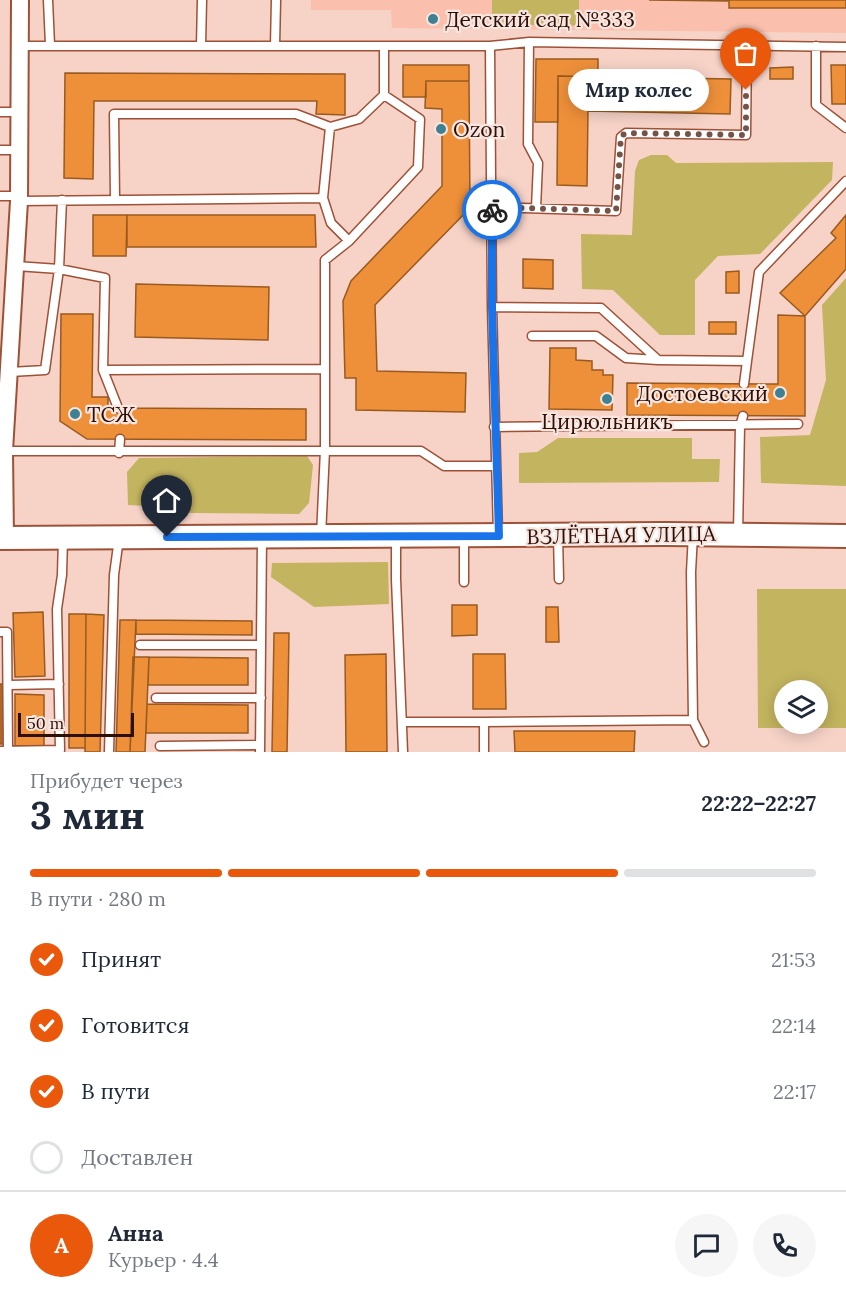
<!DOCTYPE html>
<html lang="ru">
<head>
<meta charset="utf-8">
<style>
	:root { --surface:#fff; --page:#f6f6f7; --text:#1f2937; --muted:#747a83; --line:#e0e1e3; --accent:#ea580c }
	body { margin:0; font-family:Lora,serif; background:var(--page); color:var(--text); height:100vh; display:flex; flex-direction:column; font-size:22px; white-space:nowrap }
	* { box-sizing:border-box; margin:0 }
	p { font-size:20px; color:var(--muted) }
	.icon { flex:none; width:33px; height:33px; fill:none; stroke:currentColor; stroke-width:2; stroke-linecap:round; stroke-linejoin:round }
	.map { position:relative; height:752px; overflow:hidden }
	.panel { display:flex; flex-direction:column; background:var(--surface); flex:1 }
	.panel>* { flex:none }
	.controls { position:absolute; left:774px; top:680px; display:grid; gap:12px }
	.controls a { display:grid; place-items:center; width:54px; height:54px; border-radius:50%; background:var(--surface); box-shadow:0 3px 15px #0003; font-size:30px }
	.scale { position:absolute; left:18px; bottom:15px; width:116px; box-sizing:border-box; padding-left:6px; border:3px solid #2e0f05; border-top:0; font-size:16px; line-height:21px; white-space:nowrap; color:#2e0f05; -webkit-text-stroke:4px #f7e5df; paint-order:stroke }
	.pin { position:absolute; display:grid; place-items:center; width:51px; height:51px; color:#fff; margin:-62px -26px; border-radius:50% 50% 50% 0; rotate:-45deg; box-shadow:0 0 6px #0007 }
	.pin .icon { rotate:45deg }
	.courier { position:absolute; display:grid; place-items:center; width:60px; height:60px; margin:-30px; border:4px solid #1a73e8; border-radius:50%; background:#fff; color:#222; box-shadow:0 2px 8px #0007 }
	.bubble { position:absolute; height:42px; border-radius:21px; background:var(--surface); box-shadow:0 3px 15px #0003; font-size:20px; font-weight:700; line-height:42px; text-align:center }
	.summary em { font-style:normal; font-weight:700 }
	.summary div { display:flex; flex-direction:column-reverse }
	.summary { display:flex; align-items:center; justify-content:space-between; height:102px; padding:0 30px }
	h1 { font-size:39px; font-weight:700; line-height:45px }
	.bar { display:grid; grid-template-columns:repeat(4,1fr); gap:9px 6px; align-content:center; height:72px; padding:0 30px }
	.bar i { height:8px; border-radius:4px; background:var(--line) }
	.bar .selected { background:var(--accent) }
	.bar p { grid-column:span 4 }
	.line { display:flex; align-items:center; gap:15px; padding:0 30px; border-top:2px solid var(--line) }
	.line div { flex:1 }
	.round { display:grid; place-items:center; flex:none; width:63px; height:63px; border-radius:32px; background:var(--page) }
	ol { padding:0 30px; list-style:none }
	li { display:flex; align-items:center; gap:18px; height:66px }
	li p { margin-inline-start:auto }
	li .icon { padding:6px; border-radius:50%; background:var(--accent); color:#fff; stroke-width:4 }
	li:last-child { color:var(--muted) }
	li i { width:33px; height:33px; border:3px solid var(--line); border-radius:50% }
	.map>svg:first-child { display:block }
</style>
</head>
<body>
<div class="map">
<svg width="846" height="752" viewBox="0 0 846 752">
	<rect width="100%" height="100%" fill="#f7d3c7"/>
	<path fill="#fac0ad" d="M311,0H846V33L392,28L391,10H311Z"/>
	<path fill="#c3b45f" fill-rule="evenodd" d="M492,0H579V26L492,24Z
		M651,155H667L676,163L833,162L832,180L760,254L718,256L695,280V335H660L613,290L582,289L581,234L632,235L635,171L639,160Z
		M846,278V486L761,483L760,437L810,435L826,380L822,305Z
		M558,438H692V459H720L719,482L519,483V453L537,452Z
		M307,456L313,465L309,503L299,514L190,513L148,506L128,505L127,472L139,458Z
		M388,562L389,604L314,607L271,577L272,563Z
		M757,589H846V728H758ZM784,690H818V723H784Z"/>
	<path fill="#ee903a" stroke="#995a1f" stroke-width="1.5" d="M649,0H846V8H729V1Z
		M536,59H598V77L558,76V122H535Z
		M403,65H469V81H426V97H403Z
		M831,65H846V104H832Z
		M793,67V79H770V68Z
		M65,73L345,74V115L316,114L317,101H94L93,179L64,178Z
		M558,76L731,79L730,114L588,111L587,186L557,185Z
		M426,81H469L470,208L375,305L377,371L466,373L465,412L356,410V378H345L343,301L351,281L442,186V109L425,108Z
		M93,215H127L126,256H93Z
		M127,215H315L316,247H127Z
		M846,215V269L805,316L780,293L836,238L831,233Z
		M523,259L553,260V289L523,288Z
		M739,271V293H726V272Z
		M136,284L269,287L268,340L135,337Z
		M61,314H93L92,397H108V408L306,409V440L87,439L60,421Z
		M778,315L805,316V416L627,415V383L778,384Z
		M709,322H736V334H709Z
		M550,348H576V360L592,361V370H603V375H613L612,410L549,409Z
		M452,605H477V635L452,636Z
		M546,607H558L559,642H546Z
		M43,612L45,676L15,677L13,613Z
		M69,614H86L85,748H69Z
		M86,614L104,615L100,752H85Z
		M120,620H136L130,752H116Z
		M136,620L252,621V635L136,634Z
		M274,633H289L287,752H272Z
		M386,654L387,752H346L345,655Z
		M473,654H505L506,709H473Z
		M133,657H149L145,752H130Z
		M149,657L248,658V685H148Z
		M0,684H2V744H0Z
		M15,694L44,695V746H15Z
		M147,704L248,705V733H146Z
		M514,731H635L634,752H515Z"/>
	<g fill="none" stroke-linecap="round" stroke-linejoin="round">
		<g stroke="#9d5137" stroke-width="11">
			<path id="service" d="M48,0L50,45
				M529,42L528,144L538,163L536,208
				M20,46H490L529,42L846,47
				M201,46L202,0
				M275,46L276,0
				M490,46L492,307L498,534
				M816,46V105L846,128
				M0,112H19
				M0,150H19
				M0,196H19
				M115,199L114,114H296L330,127
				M19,201L323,198
				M492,207L616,211L621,137L626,133L746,135L747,45
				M349,241L331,223L323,198L330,127L359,119L384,95
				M16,266L59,269L105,278L103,370L325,369
				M492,307L601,308L658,360L747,361L759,272L846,181
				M532,336H596L626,358L658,360
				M103,370L118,408
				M10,372L45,370L59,269L62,200
				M744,384L747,361
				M494,427L798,424
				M2,451H421L444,466H496
				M119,453L120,439
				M738,534L740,426L743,416
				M558,535L559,579
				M321,536L325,450V260L349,241L418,167L420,119L384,95V46
				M396,537V579L403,752
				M464,538V582
				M0,632H7L8,751
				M140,645H261
				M9,685L59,684
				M156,698H261
				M693,720L704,742
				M403,722H484
				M160,746L260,745
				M0,751L60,750L57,609L62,575L63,538
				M109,752L114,575L119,538
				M260,752L262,537
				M484,752V722L693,720L691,572L693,534"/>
		</g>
		<g stroke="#9d5137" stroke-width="20">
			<path id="minor" d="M5,538L4,451L19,201L20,0"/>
		</g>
		<g stroke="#9d5137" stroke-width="26">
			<path id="secondary" d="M0,538L664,534L846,536"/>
		</g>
		<use href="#service" stroke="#fff" stroke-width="8"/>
		<use href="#minor" stroke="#fff" stroke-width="16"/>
		<use href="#secondary" stroke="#fff" stroke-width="22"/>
	</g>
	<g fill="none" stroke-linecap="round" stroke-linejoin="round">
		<path stroke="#745449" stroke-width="6" stroke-dasharray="0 10.8" d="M492,210V207L616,211L621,136L626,133L746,135V90"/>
		<path stroke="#1a73e8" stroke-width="8" d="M167,537L499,536L492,308V210"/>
	</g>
	<g fill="#3f8093" stroke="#f7e5df" stroke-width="2">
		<circle cx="433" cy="19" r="6"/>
		<circle cx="441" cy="129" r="6"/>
		<circle cx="780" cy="393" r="6"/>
		<circle cx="607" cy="399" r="6"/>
		<circle cx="75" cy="414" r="6"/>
	</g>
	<g text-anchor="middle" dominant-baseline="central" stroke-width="4.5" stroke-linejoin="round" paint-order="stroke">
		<g font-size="21" fill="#2e0f05" stroke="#f7e5df" text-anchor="start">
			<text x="445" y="19">Детский сад №333</text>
			<text x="453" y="129">Ozon</text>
			<text x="768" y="393" text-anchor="end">Достоевский</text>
			<text x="87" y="414">ТСЖ</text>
			<text x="607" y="421" text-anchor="middle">Цирюльникъ</text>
		</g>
		<g font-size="21" fill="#2e0f05" stroke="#f7e5df">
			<text transform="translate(621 535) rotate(-1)">ВЗЛЁТНАЯ УЛИЦА</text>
		</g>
	</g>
</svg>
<div class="controls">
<a><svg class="icon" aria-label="layers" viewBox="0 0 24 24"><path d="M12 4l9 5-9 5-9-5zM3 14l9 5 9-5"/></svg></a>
</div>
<div class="scale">50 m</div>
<div class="pin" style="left:746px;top:90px;background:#ea580c"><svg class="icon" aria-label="bag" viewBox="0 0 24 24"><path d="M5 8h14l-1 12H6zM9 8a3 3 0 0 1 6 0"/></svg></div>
<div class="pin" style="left:167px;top:537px;background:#1f2937"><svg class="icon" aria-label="home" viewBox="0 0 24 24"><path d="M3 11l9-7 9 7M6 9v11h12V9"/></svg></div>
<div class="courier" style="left:492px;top:210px"><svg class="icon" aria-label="bike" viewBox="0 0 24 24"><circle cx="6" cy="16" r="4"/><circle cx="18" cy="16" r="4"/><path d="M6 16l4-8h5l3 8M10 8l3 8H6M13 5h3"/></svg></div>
<div class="bubble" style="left:568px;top:69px;width:141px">Мир колес</div>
</div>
<section class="panel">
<div class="summary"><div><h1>3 мин</h1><p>Прибудет через</p></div><em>22:22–22:27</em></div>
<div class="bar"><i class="selected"></i><i class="selected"></i><i class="selected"></i><i></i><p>В пути · 280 m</p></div>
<ol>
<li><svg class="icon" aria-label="check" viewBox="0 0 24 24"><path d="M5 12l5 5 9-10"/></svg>Принят<p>21:53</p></li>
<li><svg class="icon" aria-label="check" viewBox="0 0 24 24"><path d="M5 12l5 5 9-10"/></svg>Готовится<p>22:14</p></li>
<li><svg class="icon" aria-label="check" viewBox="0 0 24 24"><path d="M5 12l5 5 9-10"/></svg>В пути<p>22:17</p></li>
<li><i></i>Доставлен</li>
</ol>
<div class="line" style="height:108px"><b class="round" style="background:var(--accent);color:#fff">А</b><div><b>Анна</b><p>Курьер · 4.4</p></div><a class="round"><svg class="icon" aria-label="chat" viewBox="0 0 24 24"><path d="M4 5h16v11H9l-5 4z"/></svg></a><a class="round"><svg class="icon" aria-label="phone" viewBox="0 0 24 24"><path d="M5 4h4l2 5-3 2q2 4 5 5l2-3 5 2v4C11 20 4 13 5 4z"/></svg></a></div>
</section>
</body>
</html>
